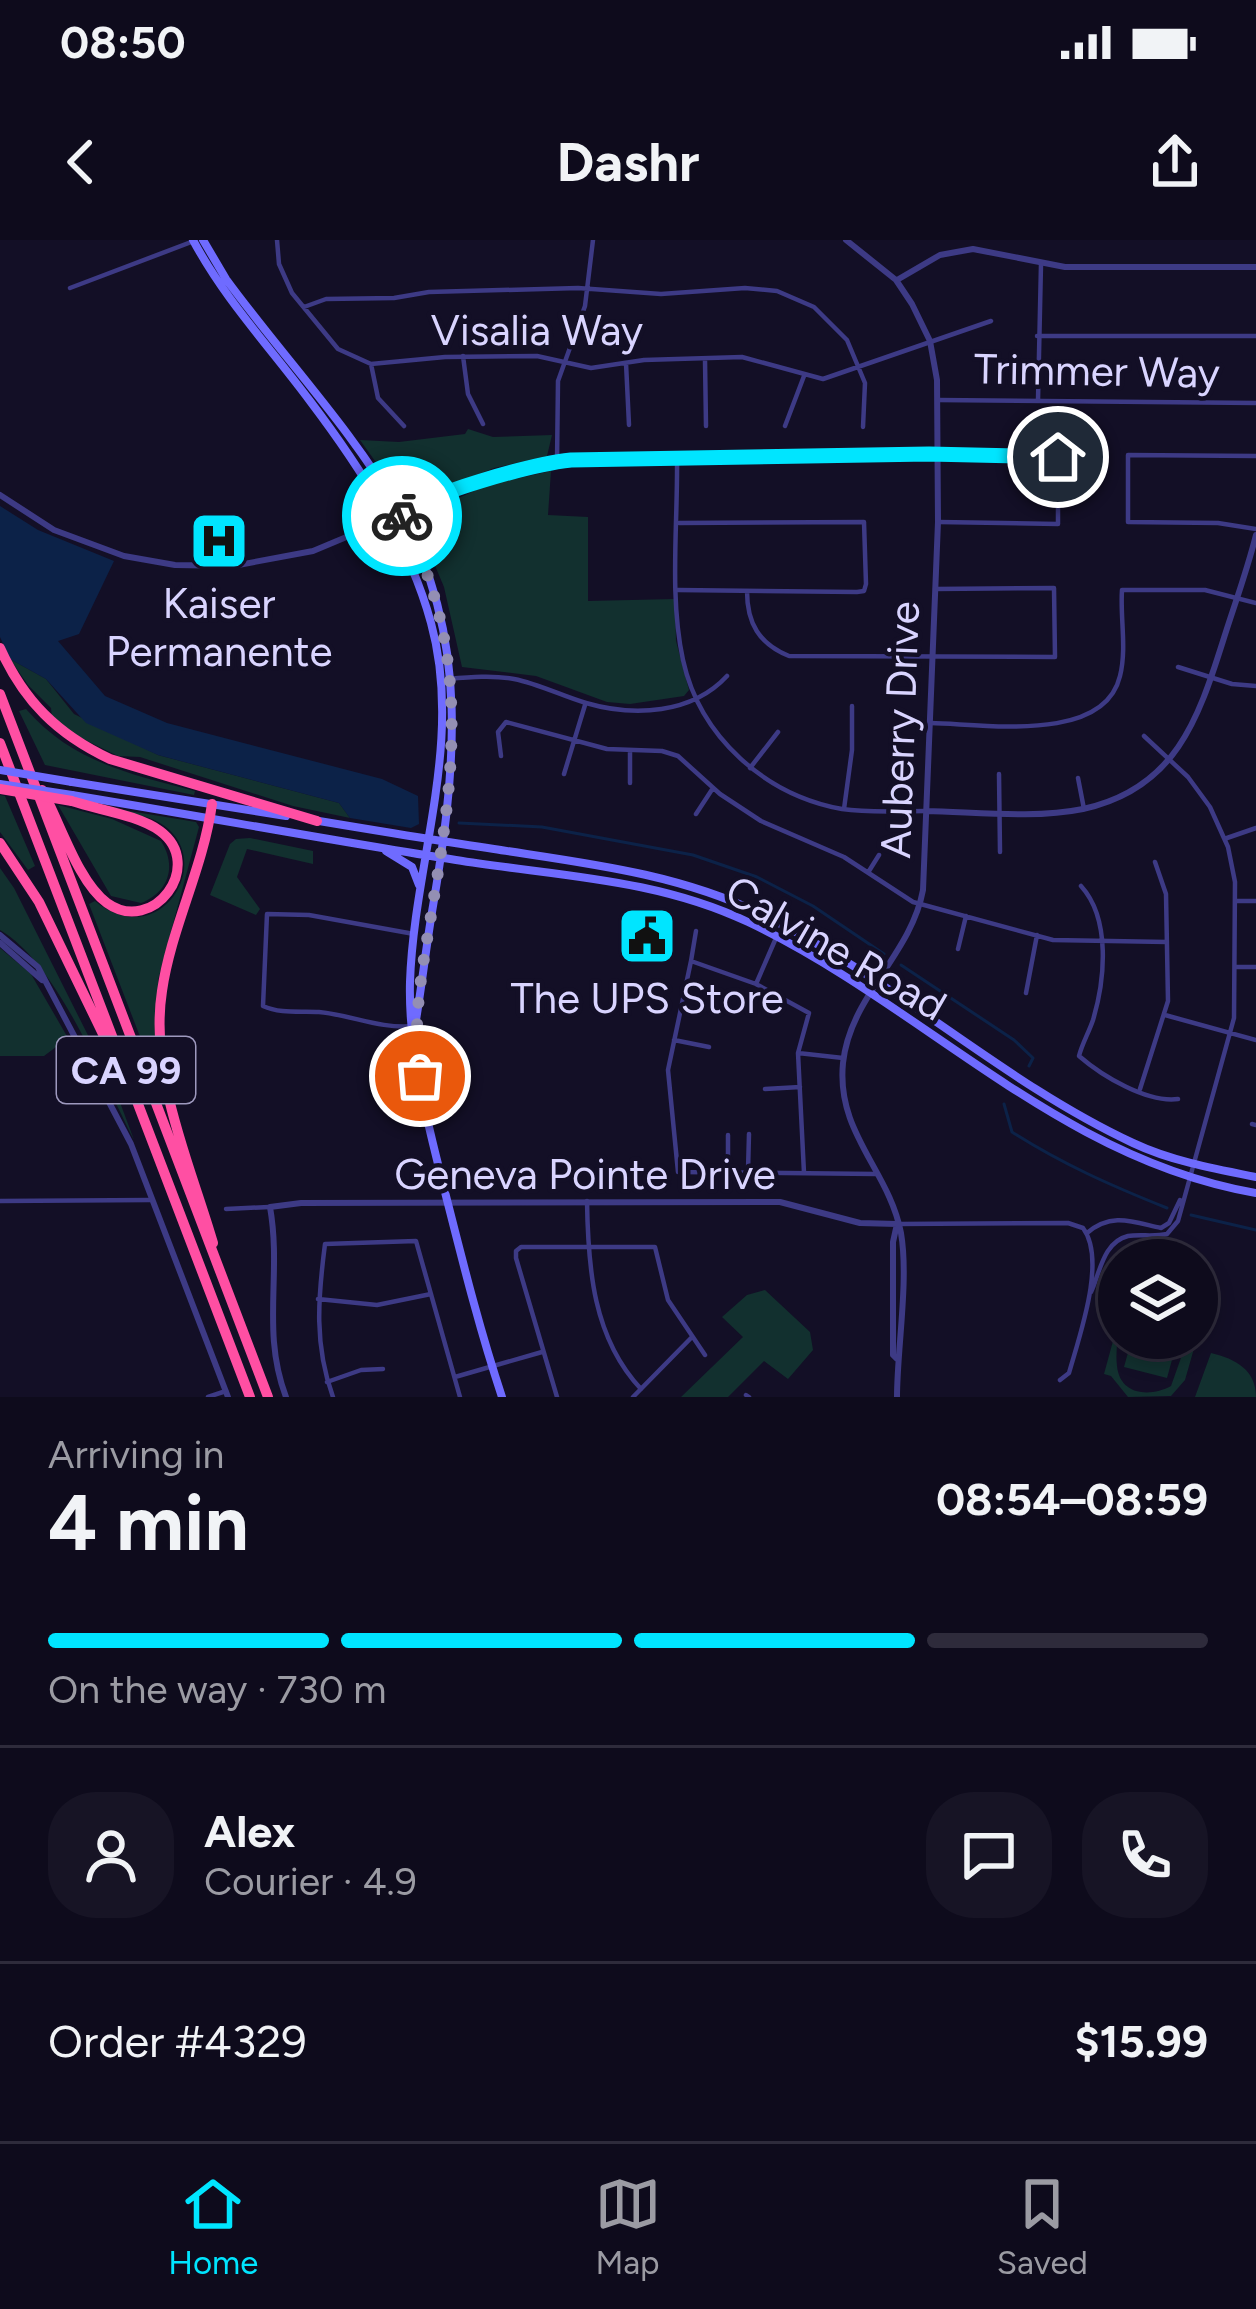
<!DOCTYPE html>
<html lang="en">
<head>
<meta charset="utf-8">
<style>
	:root { --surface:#0e0b1c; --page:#171425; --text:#f1f3f6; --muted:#9b9ba3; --line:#2e2b3b; --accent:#00e5ff }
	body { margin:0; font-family:Figtree,sans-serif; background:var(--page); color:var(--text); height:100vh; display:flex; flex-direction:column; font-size:45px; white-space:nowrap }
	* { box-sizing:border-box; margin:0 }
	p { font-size:39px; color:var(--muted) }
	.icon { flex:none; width:66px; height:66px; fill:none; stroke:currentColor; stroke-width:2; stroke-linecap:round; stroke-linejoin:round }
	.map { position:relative; height:1157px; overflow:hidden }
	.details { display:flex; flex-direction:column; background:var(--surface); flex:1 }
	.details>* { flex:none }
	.tools { position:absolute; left:1098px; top:999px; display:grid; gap:24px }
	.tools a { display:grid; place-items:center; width:120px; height:120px; border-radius:50%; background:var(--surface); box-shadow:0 6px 18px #0003,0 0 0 3px var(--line); font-size:60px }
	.pin { position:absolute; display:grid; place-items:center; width:102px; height:102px; color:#fff; margin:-51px; border:6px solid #fff; border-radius:50%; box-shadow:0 3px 12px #0007 }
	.courier { position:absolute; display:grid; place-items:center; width:120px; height:120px; margin:-60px; border:9px solid #00e5ff; border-radius:50%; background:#fff; color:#222; box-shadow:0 3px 15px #0007 }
	.head em { font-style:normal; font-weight:700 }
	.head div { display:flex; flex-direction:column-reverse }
	.head { display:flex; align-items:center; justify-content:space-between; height:204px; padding:0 48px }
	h1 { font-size:78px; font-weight:700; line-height:90px }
	.bar { display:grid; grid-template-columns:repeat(4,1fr); gap:18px 12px; align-content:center; height:144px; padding:0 48px }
	.bar i { height:15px; border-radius:9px; background:var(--line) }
	.bar .active { background:var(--accent) }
	.bar p { grid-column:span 4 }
	.line { display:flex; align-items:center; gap:30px; padding:0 48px; border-top:3px solid var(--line) }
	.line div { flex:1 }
	.round { display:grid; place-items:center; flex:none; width:126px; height:126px; border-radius:48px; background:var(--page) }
	.status { display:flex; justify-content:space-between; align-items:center; height:84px; padding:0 60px; background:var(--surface); direction:ltr }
	.status svg { height:33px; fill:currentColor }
	header { display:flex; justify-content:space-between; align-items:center; height:156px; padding:0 48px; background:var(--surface); font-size:54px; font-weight:700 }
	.dock { display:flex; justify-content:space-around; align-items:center; height:168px; border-top:3px solid var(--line); background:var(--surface); font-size:33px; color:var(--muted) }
	.dock a { display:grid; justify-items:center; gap:6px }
	.dock .active { color:var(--accent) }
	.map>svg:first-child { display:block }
</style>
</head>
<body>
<div class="status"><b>08:50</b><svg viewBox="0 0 49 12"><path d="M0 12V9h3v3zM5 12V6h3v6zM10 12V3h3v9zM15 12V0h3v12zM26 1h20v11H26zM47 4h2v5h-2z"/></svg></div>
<header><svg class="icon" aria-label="back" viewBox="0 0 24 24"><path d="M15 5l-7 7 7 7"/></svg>Dashr<svg class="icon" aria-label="share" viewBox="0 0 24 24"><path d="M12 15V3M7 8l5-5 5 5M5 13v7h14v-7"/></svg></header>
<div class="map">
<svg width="1256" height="1157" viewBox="0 0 1256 1157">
	<rect width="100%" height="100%" fill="#130f26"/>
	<path fill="#12302f" d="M468,189L493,197L552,195L547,216L494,228L411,261L400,256L360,200L399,202L465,194Z
		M551,231L548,275L588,277V361L675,359L676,401L689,450L684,456L630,464L607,462L536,436L462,427L444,347L415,278L487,245Z
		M10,419L46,439L74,474L158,515L339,563L350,578L293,566L140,517L118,516L73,494L52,478L51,468L28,445Z
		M26,469C72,522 130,534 195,551L194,555L45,525L19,471Z
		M0,555L5,556L35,626L28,630L0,592Z
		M58,565L112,579L161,601C177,626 169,652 141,663L111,656Z
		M105,567L196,582L199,587L158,740L160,831L154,833L89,664L95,661C160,715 219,618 160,583C144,573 122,574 105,567Z
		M250,598L313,611V624L247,609L237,637L260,669L256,675L210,655L230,604L236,599Z
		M0,628L14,648L115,849L134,900C103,840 58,724 0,690Z
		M0,708L31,734L68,798L44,816H0Z
		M1173,1005C1225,1018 1207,1059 1197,1096L1201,1042L1197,1020L1167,1013L1150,1020H1135L1137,1012L1145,1014Z
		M765,1050L810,1092L813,1110L788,1139L764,1121L728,1157H681L743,1097L722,1077L747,1055Z
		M1119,1079C1119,1095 1115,1110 1117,1126C1120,1156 1151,1157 1171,1146L1188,1098H1197L1185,1140L1171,1156L1128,1157L1111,1136L1104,1134Z
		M1132,1098H1178L1167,1138L1124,1127Z
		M1211,1113C1236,1119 1256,1130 1256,1157H1195Z"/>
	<path fill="#0c2248" d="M0,266L38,290L114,321L79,394L58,401L105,456L167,483L382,539L418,556L419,584L411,588L350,578L339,563L158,515L86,483L46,439L10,419L0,397Z"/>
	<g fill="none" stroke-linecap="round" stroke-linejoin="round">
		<path stroke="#0c2248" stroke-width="3" d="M459,583L542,587L693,615L757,637L813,666L884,714
			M901,725L1014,800L1033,818L1029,826
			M1004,864L1012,892C1062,924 1112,946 1167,968
			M1191,975L1256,990"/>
		<path stroke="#3d3a85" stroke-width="4.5" d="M277,0L279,24L292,53L338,109L371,124L445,117L537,116L591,128L644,120L742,117L823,139L991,81
			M70,48L194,1
			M304,67L326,59L394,58L429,52L578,48L661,54L745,48L777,51L814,67L847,100L865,143L863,187
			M1037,96H1256
			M463,116L468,154L483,184
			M705,120L706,186
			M626,123L629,185
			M371,124L378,158L404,186
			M938,160L1256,163
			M1038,160L1041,24
			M785,186L804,136
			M937,214L1058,217V284L939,282
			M1256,216L1128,215V282L1218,283L1256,289
			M677,218C678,283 669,356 683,420C700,497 765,555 842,569C869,573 897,571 925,571
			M557,222L558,141L585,66L593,0
			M678,350L857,352L864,351L866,344L864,282L679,283
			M747,351C747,383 759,404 789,416L1055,417L1054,348L935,349
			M1178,427L1232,444L1256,446
			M448,439C470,437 493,435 514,439C539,444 562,456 586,463C634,477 692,474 727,436
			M931,483C984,484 1104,504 1120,436C1127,408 1120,378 1122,350H1205L1256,363
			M630,512V543
			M501,516L498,492L506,482L607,509L662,511L678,516L720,554L761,581L844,617L913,662L1053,700L1167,702
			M750,528L778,492
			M564,534L585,465
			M999,534L1000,612
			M1078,538L1084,569
			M844,569L852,510V466
			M696,574L713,548
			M1227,598L1256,588
			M869,631L879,615
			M1081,646C1111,679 1105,740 1093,780C1089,792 1082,804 1079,816C1102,836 1147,863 1178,859
			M1236,661H1256
			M776,698L756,744L691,721L668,830L678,932L876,934
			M958,709L966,676
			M691,721L696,691
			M1237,727H1256
			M756,744L809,773L798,813L804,933
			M1026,753L1037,695
			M1165,775L1256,800
			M413,786C379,789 352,775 319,772C300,771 280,774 263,766L267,674L309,675L414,694
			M674,800L709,807
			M798,813L843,818
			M765,849L800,847
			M1140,849L1168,761L1166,654L1155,622
			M1252,884L1256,885
			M728,931V895
			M748,931L749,894
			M0,961L150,960
			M587,961C588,1028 593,1098 641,1149
			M226,969L269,967
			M897,984L1068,983L1083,988C1107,1020 1079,1097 1069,1133L1060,1140
			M1087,993C1112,972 1133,982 1161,988L1169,983L1180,960
			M1091,1052C1100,1033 1103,1002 1128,996C1140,994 1154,997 1167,994L1178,981L1234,778L1235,642L1228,607L1210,567L1188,537L1144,496
			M318,1059L377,1065L431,1054
			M455,1137L542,1112
			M327,1142L361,1130L383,1129
			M746,1155L749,1157
			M208,1157L226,1151
			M333,1157C314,1105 318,1058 325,1004L416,1001L460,1157
			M557,1157L516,1018V1011L521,1007H655L668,1060L705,1115
			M633,1157L692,1097"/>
		<path stroke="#3d3a85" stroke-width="6" d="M846,0L896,40L912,64L930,101L937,140L938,282L923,650C911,715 850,756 843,823C836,893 889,930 901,993C909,1040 897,1110 897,1157
			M897,40L940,15L973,9L1065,27H1256
			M0,255L54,290L124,316L175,325L233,326L313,311L473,244L546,223L641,218L937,214
			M926,571C976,572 1034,579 1083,569C1175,549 1198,480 1223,401C1234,366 1247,331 1256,295
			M0,695L38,727L131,904L228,1157
			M0,703L42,740
			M897,1119L893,1115V1002L897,984
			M286,1157C261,1091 282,1035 270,967L301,963L780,962L860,983L897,984"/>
		<path stroke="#6f6bff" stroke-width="8" d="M193,0C225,60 270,107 310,161C360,227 409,302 431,383C464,502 414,623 410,742C408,814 429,887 446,956C463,1023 480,1091 502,1157
			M203,0L226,39C283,117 352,189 400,273C472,398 455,536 432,672C426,708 422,744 416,780
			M72,542L286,576
			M72,555C200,576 328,600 456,620C555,636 656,638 748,682C923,765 1058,919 1256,953
			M313,580C373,590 433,600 494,609C584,623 676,633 759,673C891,736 1000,841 1133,903C1171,921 1215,929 1256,937
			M386,611L412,627L419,645"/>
		<path stroke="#ff4fa3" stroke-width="10" d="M0,408C24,461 57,494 110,519L317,581
			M0,454L268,1157
			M0,503L250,1157
			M42,550C60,582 78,642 107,663C153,696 206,625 160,591C138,575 99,570 72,561
			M212,564C203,629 171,688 162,751C149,835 190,924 213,1003
			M0,603L39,662L119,827"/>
		<path stroke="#6f6bff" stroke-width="8" d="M0,530L72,542
			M0,544L72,555"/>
		<path stroke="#ff4fa3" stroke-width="10" d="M0,549L72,561"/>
	</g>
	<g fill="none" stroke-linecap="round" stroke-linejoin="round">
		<path stroke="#948fb3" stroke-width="12" stroke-dasharray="0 21.6" d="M402,276C469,406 456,524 433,663C424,721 411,778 420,836"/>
		<path stroke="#00e5ff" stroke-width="15" d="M402,276C425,253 534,224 571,220L929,214L1058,217"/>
	</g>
	<defs>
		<g id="hospital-square" transform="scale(3)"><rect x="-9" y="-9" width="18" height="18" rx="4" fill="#00e5ff" stroke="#130f26"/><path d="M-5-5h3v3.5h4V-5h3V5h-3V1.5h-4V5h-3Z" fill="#111"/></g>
		<g id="civic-square" transform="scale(3)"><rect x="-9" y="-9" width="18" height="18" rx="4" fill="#00e5ff" stroke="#130f26"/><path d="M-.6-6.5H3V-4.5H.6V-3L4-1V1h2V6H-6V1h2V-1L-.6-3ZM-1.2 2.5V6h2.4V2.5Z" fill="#111"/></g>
	</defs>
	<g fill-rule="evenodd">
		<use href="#hospital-square" x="219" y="301"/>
		<use href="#civic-square" x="647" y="696"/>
	</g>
	<g text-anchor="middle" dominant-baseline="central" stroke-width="9" stroke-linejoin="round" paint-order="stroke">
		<rect fill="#130f26" stroke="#9e99be" stroke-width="3" x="57" y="797" width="138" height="66" rx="9"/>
		<g font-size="39" font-weight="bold" fill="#d9d4ff">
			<text x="126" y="830">CA 99</text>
		</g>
		<g font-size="42" fill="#d9d4ff" stroke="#130f26">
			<text x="537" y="90">Visalia Way</text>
			<text transform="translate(1097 131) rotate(1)">Trimmer Way</text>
			<text transform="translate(900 490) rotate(-88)">Auberry Drive</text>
			<text transform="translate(836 708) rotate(30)">Calvine Road</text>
			<text x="585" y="934">Geneva Pointe Drive</text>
		</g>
		<g font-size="42" fill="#d9d4ff" stroke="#130f26">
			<text x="219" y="363">Kaiser<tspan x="219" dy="48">Permanente</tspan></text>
			<text x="647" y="758">The UPS Store</text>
		</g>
	</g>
</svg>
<div class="tools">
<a><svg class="icon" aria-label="layers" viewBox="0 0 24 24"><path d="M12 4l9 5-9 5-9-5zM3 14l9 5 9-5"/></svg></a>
</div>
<div class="pin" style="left:420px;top:836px;background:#ea580c"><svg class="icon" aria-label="bag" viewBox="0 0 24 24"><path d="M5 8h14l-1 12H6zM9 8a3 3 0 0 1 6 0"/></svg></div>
<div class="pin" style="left:1058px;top:217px;background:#1f2937"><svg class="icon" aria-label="home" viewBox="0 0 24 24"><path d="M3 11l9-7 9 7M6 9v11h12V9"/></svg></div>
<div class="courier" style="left:402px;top:276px"><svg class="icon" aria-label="bike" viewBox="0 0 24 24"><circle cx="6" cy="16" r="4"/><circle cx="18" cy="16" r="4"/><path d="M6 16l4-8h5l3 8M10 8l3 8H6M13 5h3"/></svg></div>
</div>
<section class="details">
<div class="head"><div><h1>4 min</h1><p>Arriving in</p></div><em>08:54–08:59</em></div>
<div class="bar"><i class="active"></i><i class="active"></i><i class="active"></i><i></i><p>On the way · 730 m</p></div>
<div class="line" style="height:216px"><a class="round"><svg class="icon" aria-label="person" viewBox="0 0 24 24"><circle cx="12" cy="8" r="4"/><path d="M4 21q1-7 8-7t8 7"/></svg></a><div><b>Alex</b><p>Courier · 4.9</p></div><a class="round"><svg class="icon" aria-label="chat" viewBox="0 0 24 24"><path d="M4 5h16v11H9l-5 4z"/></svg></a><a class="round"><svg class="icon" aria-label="phone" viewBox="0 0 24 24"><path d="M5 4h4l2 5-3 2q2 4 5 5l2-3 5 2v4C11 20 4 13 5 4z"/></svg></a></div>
<div class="line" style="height:156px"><div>Order #4329</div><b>$15.99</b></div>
</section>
<nav class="dock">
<a class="active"><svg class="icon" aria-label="home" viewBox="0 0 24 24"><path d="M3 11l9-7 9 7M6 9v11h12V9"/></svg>Home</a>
<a><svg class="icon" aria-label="map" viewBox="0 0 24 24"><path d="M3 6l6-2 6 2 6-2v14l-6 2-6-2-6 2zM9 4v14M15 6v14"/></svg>Map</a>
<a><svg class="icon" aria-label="saved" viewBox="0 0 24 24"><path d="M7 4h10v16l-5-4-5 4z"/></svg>Saved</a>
</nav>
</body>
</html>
